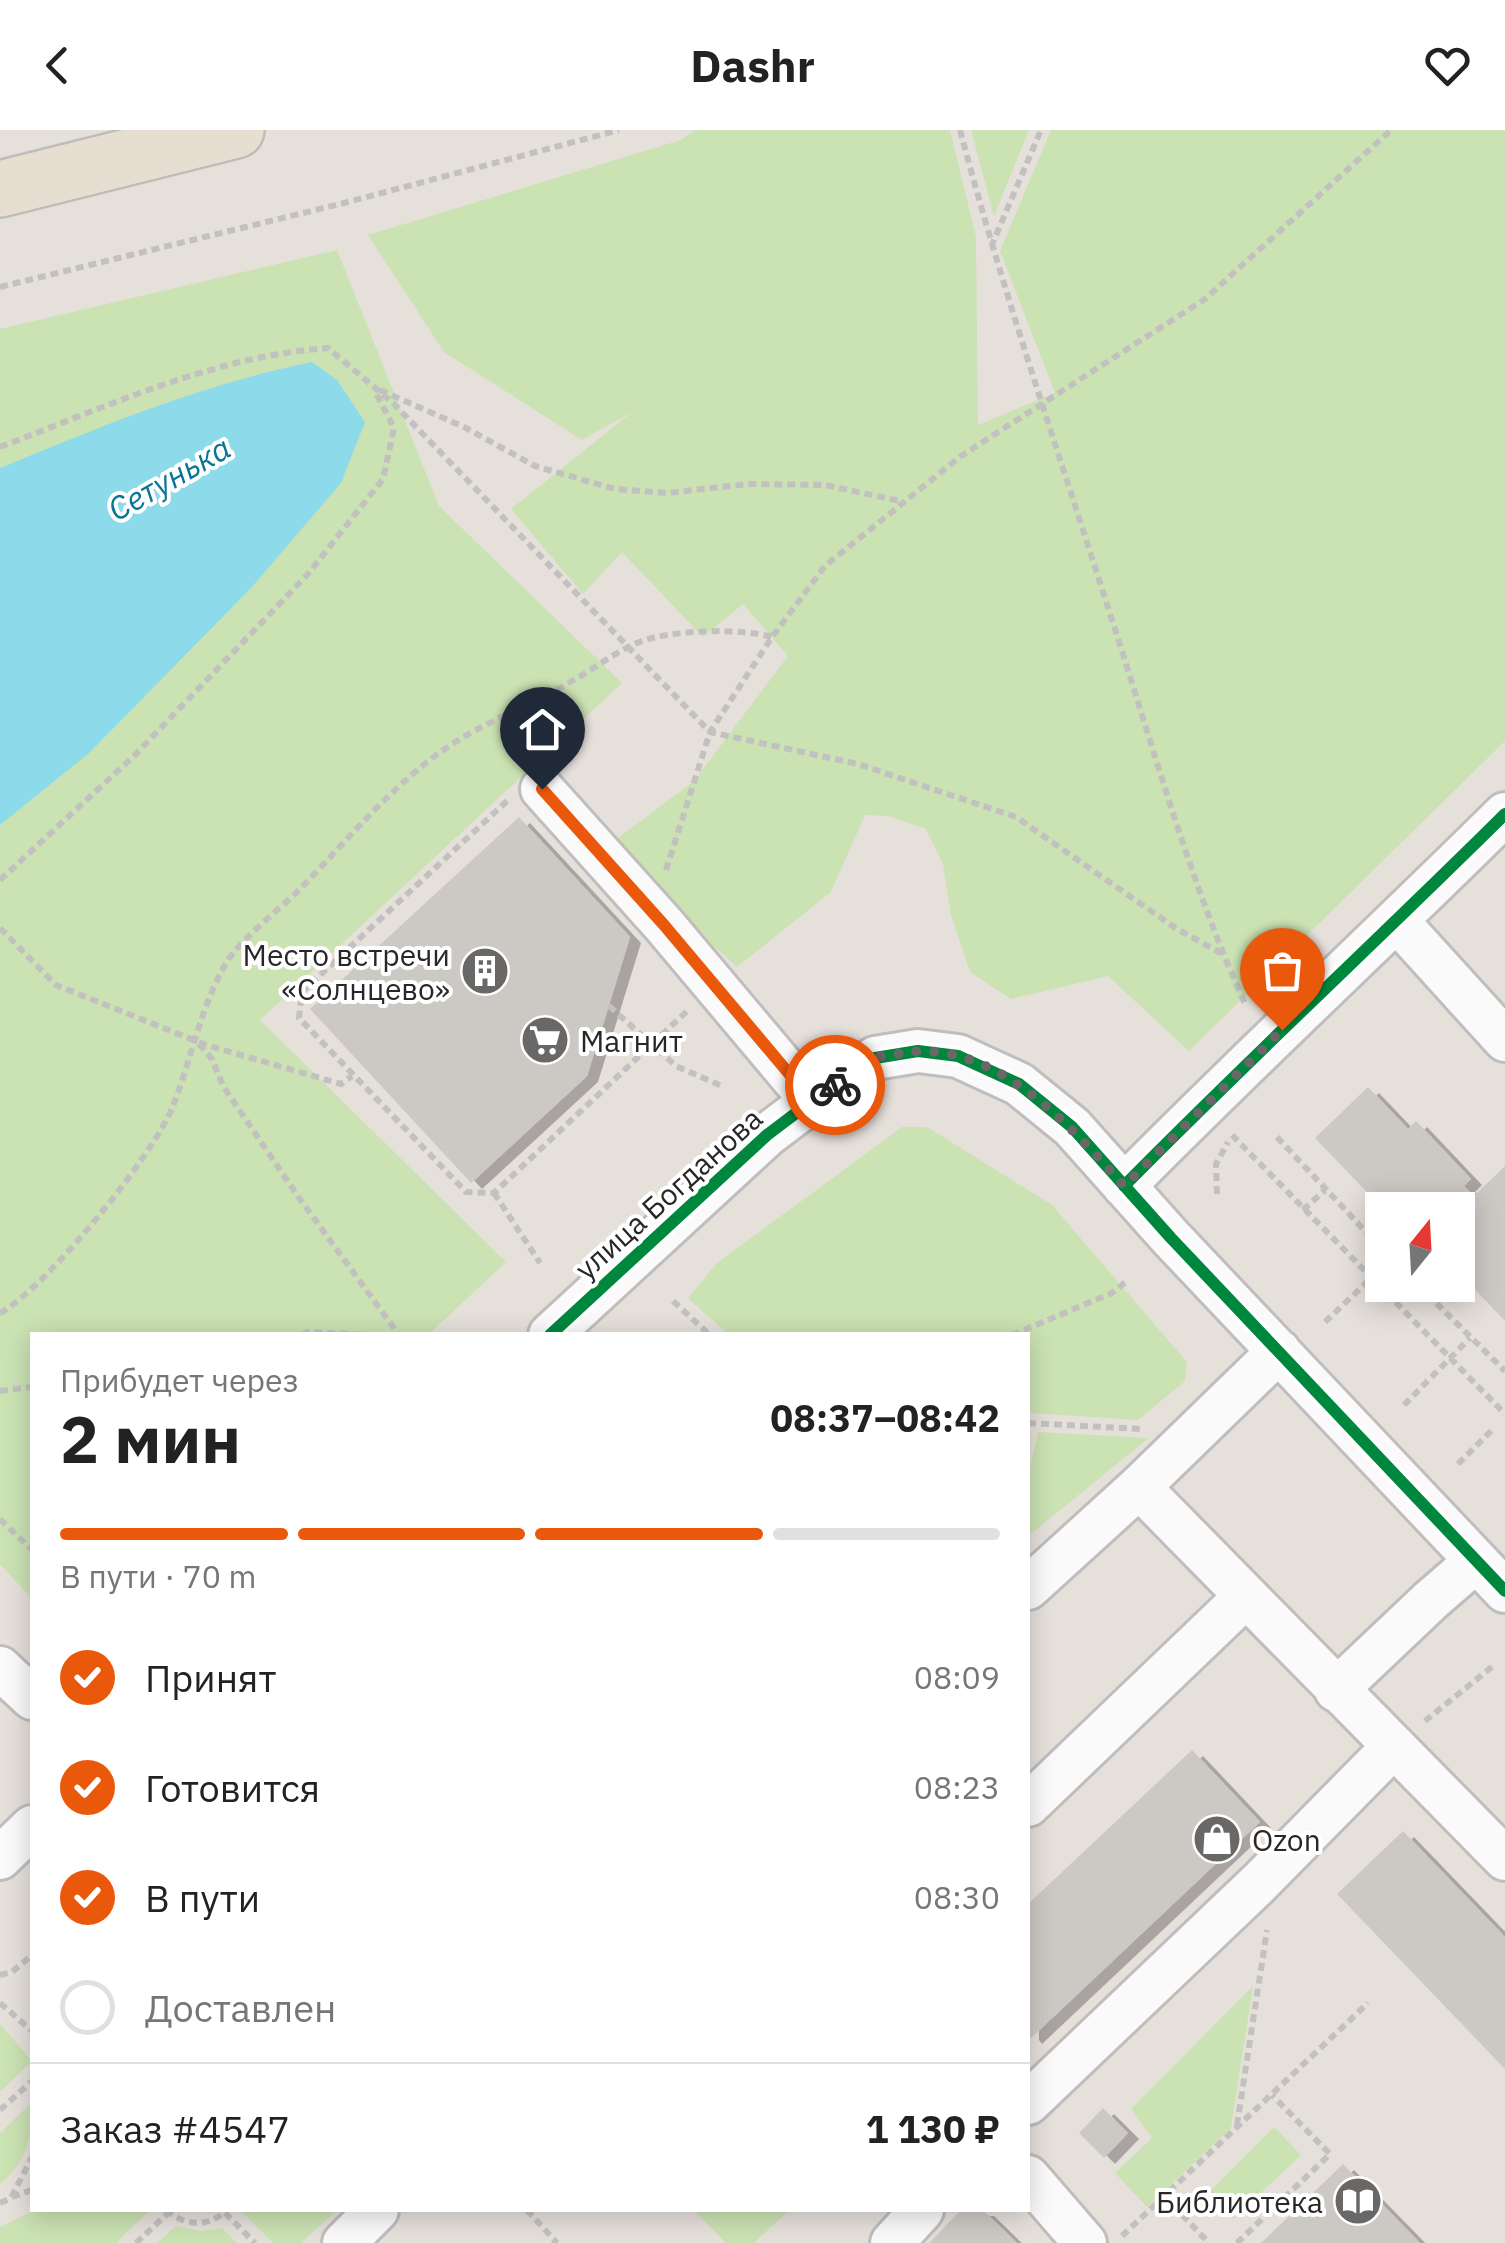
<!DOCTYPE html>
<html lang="ru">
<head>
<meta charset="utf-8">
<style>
	:root { --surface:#fff; --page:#f6f6f6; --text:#222; --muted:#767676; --line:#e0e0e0; --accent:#ea580c }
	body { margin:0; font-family:"IBM Plex Sans",sans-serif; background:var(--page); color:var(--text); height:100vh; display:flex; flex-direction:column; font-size:38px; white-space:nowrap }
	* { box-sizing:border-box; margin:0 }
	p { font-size:32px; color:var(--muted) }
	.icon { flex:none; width:55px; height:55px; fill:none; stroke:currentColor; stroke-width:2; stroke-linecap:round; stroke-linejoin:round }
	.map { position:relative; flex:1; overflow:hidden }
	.drawer { position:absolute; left:30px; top:1202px; width:1000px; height:880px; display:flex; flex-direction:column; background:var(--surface); border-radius:0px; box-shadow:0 5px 25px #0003 }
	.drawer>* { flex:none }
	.needle { width:65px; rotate:18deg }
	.buttons { position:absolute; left:1365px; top:1062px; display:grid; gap:20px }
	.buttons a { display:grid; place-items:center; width:110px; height:110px; border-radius:0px; background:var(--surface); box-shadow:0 5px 25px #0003; font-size:50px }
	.pin { position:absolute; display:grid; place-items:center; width:85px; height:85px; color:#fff; margin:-102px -42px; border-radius:50% 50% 50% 0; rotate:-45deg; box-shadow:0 0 10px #0007 }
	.pin .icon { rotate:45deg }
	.courier { position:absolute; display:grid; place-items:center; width:100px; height:100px; margin:-50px; border:8px solid #ea580c; border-radius:50%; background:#fff; color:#222; box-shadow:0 2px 12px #0007 }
	.head em { font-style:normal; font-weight:700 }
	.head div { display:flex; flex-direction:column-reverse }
	.head { display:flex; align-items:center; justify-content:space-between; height:170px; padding:0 30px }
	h1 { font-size:65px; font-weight:700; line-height:75px }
	.bar { display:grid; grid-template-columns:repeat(4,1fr); gap:15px 10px; align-content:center; height:120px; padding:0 30px }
	.bar i { height:12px; border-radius:8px; background:var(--line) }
	.bar .selected { background:var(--accent) }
	.bar p { grid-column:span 4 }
	.line { display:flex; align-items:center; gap:25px; padding:0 30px; border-top:2px solid var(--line) }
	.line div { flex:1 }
	ol { padding:0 30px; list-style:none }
	li { display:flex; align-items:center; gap:30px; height:110px }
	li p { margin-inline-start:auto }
	li .icon { padding:10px; border-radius:50%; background:var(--accent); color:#fff; stroke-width:4 }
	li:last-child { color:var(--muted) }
	li i { width:55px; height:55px; border:5px solid var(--line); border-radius:50% }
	header { display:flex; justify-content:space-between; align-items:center; height:130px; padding:0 30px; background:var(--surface); font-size:45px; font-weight:700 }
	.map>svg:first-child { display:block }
</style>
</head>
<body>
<header><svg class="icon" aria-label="back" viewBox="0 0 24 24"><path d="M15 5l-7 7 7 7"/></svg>Dashr<svg class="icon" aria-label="heart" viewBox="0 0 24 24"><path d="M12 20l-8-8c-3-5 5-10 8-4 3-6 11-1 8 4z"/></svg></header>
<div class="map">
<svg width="1505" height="2113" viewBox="0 0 1505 2113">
	<defs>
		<filter id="shadow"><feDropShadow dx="11" dy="6" stdDeviation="0" flood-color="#0004"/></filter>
	</defs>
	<rect width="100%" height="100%" fill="#e6e0db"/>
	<path fill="#cbe2b3" d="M694,0H950L976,107L978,295L1055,263L1000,121L1051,0H1505V611L1189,921L1108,846L1011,869L970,842L951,785L943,734L926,699L888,686L865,685L831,762L737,837L605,718L694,651L788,526L743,474L703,507L622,422L583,464L511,379L632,282L582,310L444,222L368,105L681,10Z
		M971,0H1029L994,86Z
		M337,120L439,376L622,553L260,890L506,1132L428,1205H32V1469L0,1434V199Z
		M902,997H927L1052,1075L1187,1232L1185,1251L1138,1290L1028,1283V1205H729L688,1168L717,1133Z
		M1038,1302L1149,1308L1028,1406V1346Z
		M1253,1856L1231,1998L1147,2077L1115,2043L1152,2008L1131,1979Z
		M0,1894L32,1931L0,1962Z
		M32,1972C33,2006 27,2032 0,2054V2003Z
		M1274,1997L1301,2025L1233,2089L1209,2062Z
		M35,2080H150L116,2113H0V2097Z
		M240,2080H337L301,2113H273Z
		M694,2080H789L754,2113H726Z
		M176,2096L201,2101L222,2098L237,2113H157Z"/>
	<path fill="#8cdaea" d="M312,232L337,250L365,292L341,353L251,458L89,623L0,695V338C105,295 200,255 312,232Z"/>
	<path fill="#ccc9c5" filter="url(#shadow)" d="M519,687L630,807L587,946L471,1053L310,879Z
		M1368,957L1408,999L1416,991L1471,1049L1464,1056L1474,1066L1505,1036V1191L1458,1142V1097L1465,1090L1458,1080H1384L1315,1008Z
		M1192,1620L1260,1692L1031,1908L1028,1904V1774Z
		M1403,1701L1505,1807V1939L1337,1764Z
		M1103,1978L1128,2003L1104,2028L1079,2003Z
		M1343,2034L1420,2113H1261Z
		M961,2080H983L1017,2113H929Z"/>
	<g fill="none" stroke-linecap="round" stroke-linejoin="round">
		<g stroke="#bfbdbd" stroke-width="48">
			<path id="minor" d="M542,659L664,795L812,971
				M1398,792L1505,910
				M1124,1056C1249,929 1379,809 1505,684
				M550,1205L767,1005L812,971L875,928L918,921L958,926L1019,954L1072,997L1171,1108L1505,1461
				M1139,1357L1505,1729
				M1028,1458L1139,1357L1279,1221
				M0,1538L32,1568
				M1336,1560L1431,1470L1476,1431
				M1028,1675L1245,1467
				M0,1728L32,1697
				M1028,1973L1258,1754L1394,1616
				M1028,2047L1085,2113
				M344,2113L377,2080
				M892,2113L922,2080"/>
		</g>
		<g stroke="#bfbcbb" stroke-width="60">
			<path id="major" d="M0,59L236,0"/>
		</g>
		<path stroke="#c2c1c0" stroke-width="6" stroke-dasharray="8 5" stroke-linecap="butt" d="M960,0C1003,163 1059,323 1110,484C1153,615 1189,751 1246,876
			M991,117L1041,0
			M0,157L344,73L619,0
			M380,260L464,297L535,336L615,359L667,363L748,354L825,355L900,371
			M0,317C106,277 214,226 328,218L393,273L710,602L858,634L1016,687L1177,799L1221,823
			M507,671L302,862L299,888L466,1062L494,1063L687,881
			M666,740L710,602L772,507L825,436L961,326L1205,169L1391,0
			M0,750L135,625L308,444L383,349L394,298L376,263
			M0,798L56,855L206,915L341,954L352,946
			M609,876L676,936L724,957
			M199,914L212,929L223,956L297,1065L399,1205
			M1232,1005L1505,1284
			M1277,1007L1382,1119
			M494,1063L540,1133
			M1217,1064L1216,1034L1228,1012
			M1303,1080L1325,1060
			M1418,1155L1505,1241
			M673,1171L710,1205
			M0,1183C45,1159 154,1025 173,976C191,930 200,879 225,835C240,809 278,781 299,760C352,706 399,645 465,606C500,586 538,571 572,551C598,537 623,515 652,508C685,500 739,498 772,507
			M1325,1192L1382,1138
			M302,1205L307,1202L370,1205
			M1012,1205L1112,1163L1128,1150
			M0,1261L32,1257
			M1404,1275L1470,1208
			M1028,1293L1141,1299
			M1458,1334L1494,1298
			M0,1389L32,1420
			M1425,1591L1493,1536
			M0,1845L12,1842L32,1825
			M0,1873L32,1901
			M0,1980L32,1951
			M1237,1995L1267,1800
			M1164,2066L1209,2113
			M12,2067L32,2060
			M0,2073L11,2068L32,2027
			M166,2080C185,2096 208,2098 227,2080
			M527,2080L557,2113
			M225,2083L255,2113
			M1122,2106L1368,1873
			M136,2113L168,2083
			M1237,2113L1330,2024L1272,1965"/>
		<use href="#minor" stroke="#fbfafa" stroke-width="42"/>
		<use href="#major" stroke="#e6ded1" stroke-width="55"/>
		<g stroke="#fff" stroke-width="19">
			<path id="cycleway" d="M1124,1056C1249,929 1379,809 1505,684
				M550,1205L767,1005L812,971L875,928L918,921L958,926L1019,954L1072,997L1171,1108L1505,1461"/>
		</g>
		<use href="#cycleway" stroke="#00873e" stroke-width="12"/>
	</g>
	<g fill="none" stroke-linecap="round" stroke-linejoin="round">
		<path stroke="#6a6866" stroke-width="10" stroke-dasharray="0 18" d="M835,955C848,947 860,936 873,929C882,925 894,925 903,923C993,908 1071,996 1124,1056L1282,900"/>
		<path stroke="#ea580c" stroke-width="12" d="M542,659L664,795L812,971L835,955"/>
	</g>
	<defs>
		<g id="building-disc" transform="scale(2.5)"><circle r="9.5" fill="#6a6866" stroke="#fff"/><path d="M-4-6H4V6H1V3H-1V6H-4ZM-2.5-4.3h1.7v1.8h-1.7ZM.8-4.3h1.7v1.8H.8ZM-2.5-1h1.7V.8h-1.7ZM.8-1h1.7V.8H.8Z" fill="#fff"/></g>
		<g id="supermarket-disc" transform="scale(2.5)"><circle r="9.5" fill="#6a6866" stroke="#fff"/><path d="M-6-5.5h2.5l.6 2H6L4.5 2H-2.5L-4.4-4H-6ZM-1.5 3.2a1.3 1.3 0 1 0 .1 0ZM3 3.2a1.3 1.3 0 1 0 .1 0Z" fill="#fff"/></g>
		<g id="shop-disc" transform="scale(2.5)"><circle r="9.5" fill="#6a6866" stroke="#fff"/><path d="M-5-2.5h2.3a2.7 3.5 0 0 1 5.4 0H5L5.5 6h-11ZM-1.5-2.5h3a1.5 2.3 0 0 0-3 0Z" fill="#fff"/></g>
		<g id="library-disc" transform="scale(2.5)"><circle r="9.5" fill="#6a6866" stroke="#fff"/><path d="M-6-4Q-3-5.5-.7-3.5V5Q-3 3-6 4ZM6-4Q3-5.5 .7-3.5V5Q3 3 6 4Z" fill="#fff"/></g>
	</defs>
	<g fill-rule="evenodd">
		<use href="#building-disc" x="485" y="841"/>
		<use href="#supermarket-disc" x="545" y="910"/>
		<use href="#shop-disc" x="1217" y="1709"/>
		<use href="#library-disc" x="1358" y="2071"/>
	</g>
	<g text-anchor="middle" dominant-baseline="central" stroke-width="8" stroke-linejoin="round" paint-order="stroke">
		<g font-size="30" fill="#272727" stroke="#fff" text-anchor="end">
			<text x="450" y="824">Место встречи<tspan x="450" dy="34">«Солнцево»</tspan></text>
			<text x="580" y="910" text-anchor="start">Магнит</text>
			<text x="1252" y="1709" text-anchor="start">Ozon</text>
			<text x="1323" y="2071">Библиотека</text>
		</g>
		<g font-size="30" fill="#272727" stroke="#fff">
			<text transform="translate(668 1063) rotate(-42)">улица Богданова</text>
		</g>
		<g font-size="32" font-style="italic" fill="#0a7497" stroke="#fff">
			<text transform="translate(169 348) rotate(-30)">Сетунька</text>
		</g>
	</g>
</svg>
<div class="buttons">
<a><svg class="needle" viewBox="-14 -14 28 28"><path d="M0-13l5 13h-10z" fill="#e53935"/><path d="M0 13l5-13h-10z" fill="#767676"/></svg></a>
</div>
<div class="pin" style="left:1282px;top:900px;background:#ea580c"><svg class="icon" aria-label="bag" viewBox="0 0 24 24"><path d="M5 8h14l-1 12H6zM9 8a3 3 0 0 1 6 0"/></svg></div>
<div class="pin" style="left:542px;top:659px;background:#1f2937"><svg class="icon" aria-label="home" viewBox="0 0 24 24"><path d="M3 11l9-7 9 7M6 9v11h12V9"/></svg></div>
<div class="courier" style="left:835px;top:955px"><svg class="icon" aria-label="bike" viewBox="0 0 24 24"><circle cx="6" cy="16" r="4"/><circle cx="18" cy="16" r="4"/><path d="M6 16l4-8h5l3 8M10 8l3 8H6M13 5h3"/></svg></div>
<section class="drawer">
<div class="head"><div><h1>2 мин</h1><p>Прибудет через</p></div><em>08:37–08:42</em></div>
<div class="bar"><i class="selected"></i><i class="selected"></i><i class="selected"></i><i></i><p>В пути · 70 m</p></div>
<ol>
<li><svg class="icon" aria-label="check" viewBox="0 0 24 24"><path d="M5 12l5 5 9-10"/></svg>Принят<p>08:09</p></li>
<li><svg class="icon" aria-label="check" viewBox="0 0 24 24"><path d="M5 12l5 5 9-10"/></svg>Готовится<p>08:23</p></li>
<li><svg class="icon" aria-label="check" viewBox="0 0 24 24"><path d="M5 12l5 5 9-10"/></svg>В пути<p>08:30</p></li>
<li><i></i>Доставлен</li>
</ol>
<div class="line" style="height:130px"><div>Заказ #4547</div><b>1 130 ₽</b></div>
</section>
</div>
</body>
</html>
